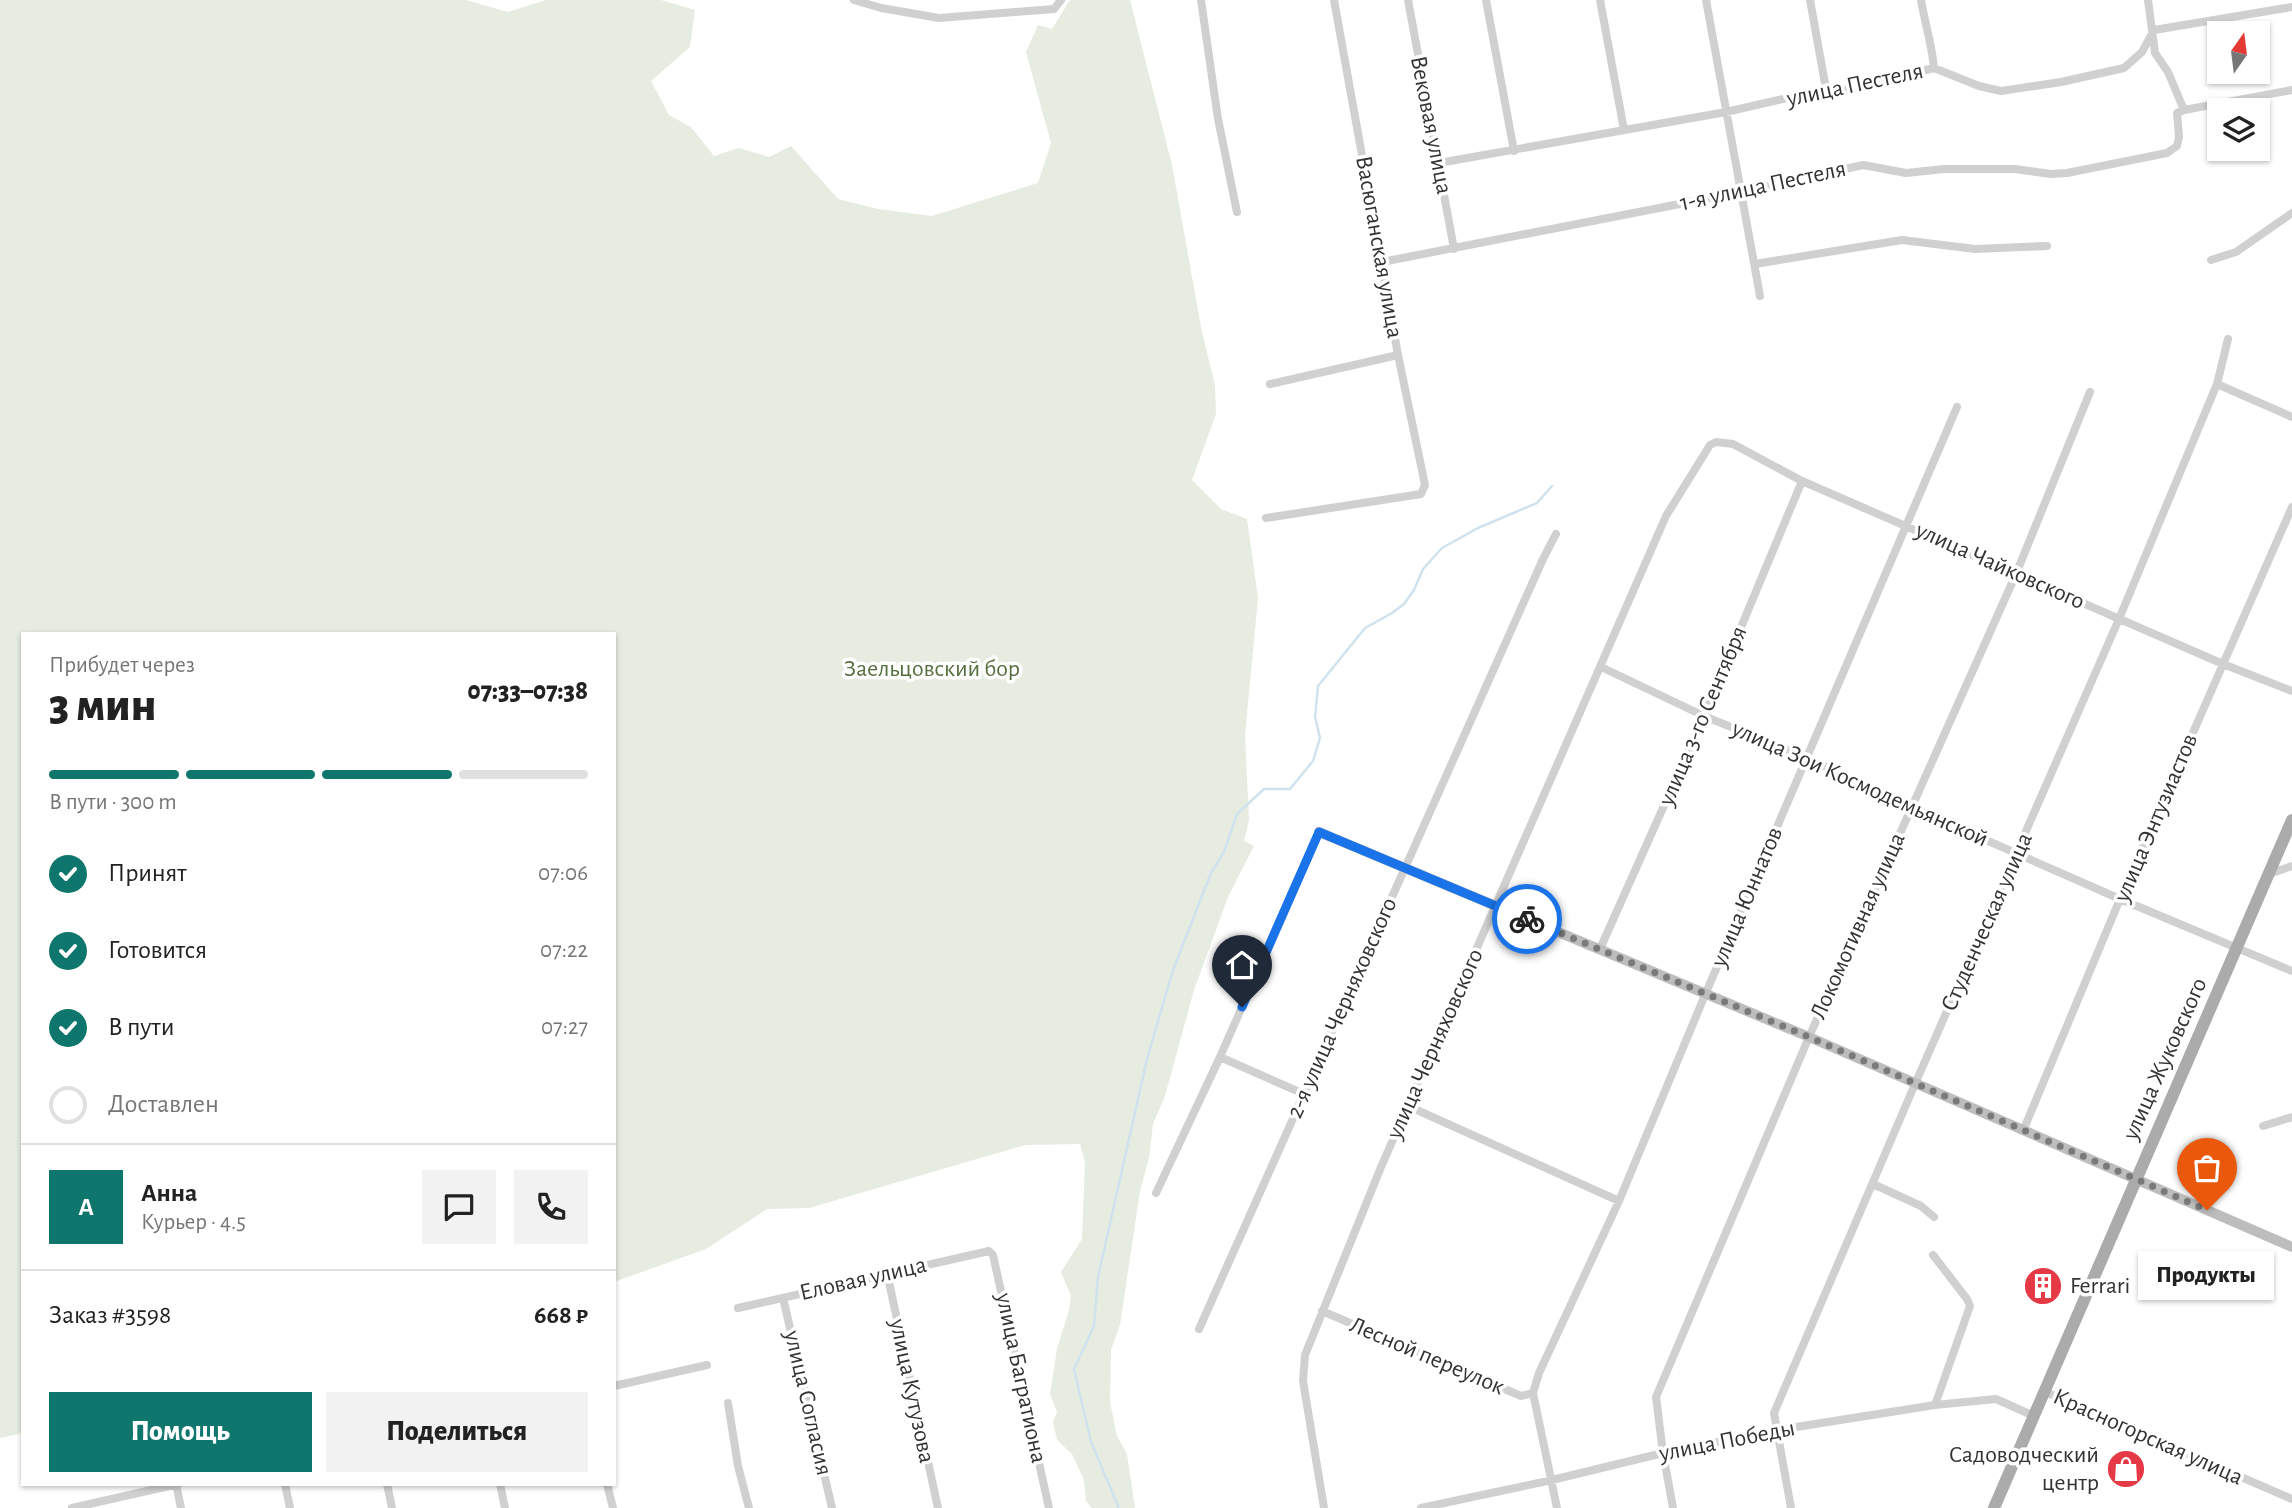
<!DOCTYPE html>
<html lang="ru">
<head>
<meta charset="utf-8">
<style>
	:root { --surface:#fff; --page:#f2f2f2; --text:#222; --muted:#767676; --line:#e0e0e0; --accent:#0f766e }
	body { margin:0; font-family:"Alegreya Sans",sans-serif; background:var(--page); color:var(--text); height:100vh; display:flex; flex-direction:column; font-size:26px; white-space:nowrap }
	* { box-sizing:border-box; margin:0 }
	p { font-size:23px; color:var(--muted) }
	.icon { flex:none; width:38px; height:38px; fill:none; stroke:currentColor; stroke-width:2; stroke-linecap:round; stroke-linejoin:round }
	.map { position:relative; flex:1; overflow:hidden }
	.drawer { position:absolute; left:21px; top:632px; width:595px; height:854px; display:flex; flex-direction:column; background:var(--surface); border-radius:0px; box-shadow:0 2px 5px #0004 }
	.drawer>* { flex:none }
	.needle { width:46px; rotate:14deg }
	.controls { position:absolute; left:2207px; top:21px; display:grid; gap:14px }
	.controls a { display:grid; place-items:center; width:63px; height:63px; border-radius:0px; background:var(--surface); box-shadow:0 2px 5px #0004; font-size:35px }
	.pin { position:absolute; display:grid; place-items:center; width:60px; height:60px; color:#fff; margin:-72px -30px; border-radius:50% 50% 50% 0; rotate:-45deg; box-shadow:0 0 7px #0007 }
	.pin .icon { rotate:45deg }
	.courier { position:absolute; display:grid; place-items:center; width:70px; height:70px; margin:-35px; border:5px solid #1a73e8; border-radius:50%; background:#fff; color:#222; box-shadow:0 2px 9px #0007 }
	.bubble { position:absolute; height:49px; border-radius:0px; background:var(--surface); box-shadow:0 2px 5px #0004; font-size:23px; font-weight:800; line-height:49px; text-align:center }
	.head em { font-style:normal; font-weight:800 }
	.head div { display:flex; flex-direction:column-reverse }
	.head { display:flex; align-items:center; justify-content:space-between; height:119px; padding:0 28px }
	h1 { font-size:46px; font-weight:800; line-height:52px }
	.bar { display:grid; grid-template-columns:repeat(4,1fr); gap:10px 7px; align-content:center; height:84px; padding:0 28px }
	.bar i { height:9px; border-radius:5px; background:var(--line) }
	.bar .selected { background:var(--accent) }
	.bar p { grid-column:span 4 }
	.line { display:flex; align-items:center; gap:18px; padding:0 28px; border-top:2px solid var(--line) }
	.line div { flex:1 }
	.round { display:grid; place-items:center; flex:none; width:74px; height:74px; border-radius:0px; background:var(--page) }
	ol { padding:0 28px; list-style:none }
	li { display:flex; align-items:center; gap:21px; height:77px }
	li p { margin-inline-start:auto }
	li .icon { padding:7px; border-radius:50%; background:var(--accent); color:#fff; stroke-width:4 }
	li:last-child { color:var(--muted) }
	li i { width:38px; height:38px; border:4px solid var(--line); border-radius:50% }
	.primary-button { display:flex; gap:14px; margin-top:auto; padding:14px 28px }
	.primary-button a { flex:1; height:80px; border-radius:0px; background:var(--accent); color:#fff; font-size:28px; font-weight:800; line-height:80px; text-align:center }
	.primary-button a+a { background:var(--page); color:var(--text) }
	.map>svg:first-child { display:block }
</style>
</head>
<body>
<div class="map">
<svg width="2292" height="1508" viewBox="0 0 2292 1508">
	<rect width="100%" height="100%" fill="#fff"/>
	<path fill="#e6ecdf" d="M0,0H466L508,12L546,0H661L695,10L690,47L651,81L669,115L691,127L714,156L739,148L769,157L791,146L838,199L878,209L932,216L1038,183L1051,143L1026,52L1038,25L1052,29L1070,0H1130L1172,165L1201,327L1215,386L1216,414L1192,480L1221,509L1247,519L1258,598L1245,735L1249,820L1244,841L1254,846L1228,897L1194,990L1165,1096L1153,1124L1149,1158L1140,1191L1120,1325L1111,1350L1110,1402L1117,1436L1127,1454L1135,1508H1092L1086,1501L1084,1480L1072,1454L1057,1440L1053,1422L1057,1412L1050,1394L1057,1349L1069,1310L1071,1296L1061,1272L1082,1239L1085,1162L1080,1144L1025,1145L809,1208L767,1209L706,1249L614,1282V634H23V1433L0,1438Z"/>
	<g fill="none" stroke-linecap="round" stroke-linejoin="round">
		<path stroke="#cfe2ee" stroke-width="2.5" d="M1119,1508L1091,1442L1074,1369L1094,1326L1098,1277L1147,1059L1173,970L1211,873L1224,852L1237,814L1264,789H1290L1313,761L1320,738L1315,717L1318,686L1365,628L1392,613L1404,604L1414,590L1423,569L1442,548L1478,528L1537,503L1552,486"/>
		<path stroke="#d0d0d0" stroke-width="8" d="M854,0L881,8L939,18L1054,9L1061,0
			M1201,0L1218,119L1237,212
			M1408,0L1454,249
			M1486,0L1514,151
			M1600,0L1624,130
			M1706,0L1760,296
			M1810,0L1826,89
			M1921,0C1925,23 1932,45 1934,68
			M2184,110L2292,90
			M1439,163L1726,112L1826,89L1845,90L1934,68L1979,86L2001,91L2061,82L2124,68L2142,52L2154,30L2292,7
			M2211,260L2236,252L2292,213
			M1382,262L1741,192L1863,165L1906,173L1944,169H2015L2051,174L2067,173L2167,153L2177,146L2179,137L2177,113L2184,110L2168,72L2155,53L2148,0
			M1755,264L1902,240L1975,249L2047,246
			M1270,384L1398,355
			M2217,384L2292,417
			M1266,518L1421,494L1425,485L1398,355L1334,0
			M1601,667L1704,716L1807,758L1911,807L2120,899L2292,971
			M2269,874L2292,866
			M1600,949L1704,716L1802,481
			M1220,1057L1304,1094
			M1408,1106L1619,1201
			M2263,1126L2292,1117
			M2023,1131L2120,899L2292,507
			M1873,1184L1921,1206L1934,1217
			M1156,1193L1220,1057L1319,832
			M1933,1255L1967,1299L1970,1306L1935,1405
			M887,1273L938,1508
			M783,1298L832,1508
			M738,1308L989,1251L993,1255L1049,1508
			M1322,1311L1521,1396L1533,1393
			M1199,1329L1543,559L1556,534
			M614,1386L707,1365
			M2043,1391L2292,1499
			M728,1403L738,1466L749,1508
			M176,1484L181,1508
			M285,1484L290,1508
			M387,1484L392,1508
			M500,1484L505,1508
			M607,1484L613,1508
			M72,1508L178,1484
			M1324,1508L1303,1381L1305,1355L1381,1167L1666,516L1710,445L1716,442L1733,444L1802,481L2223,664L2292,691
			M1421,1508L1552,1480L1663,1453L1777,1430L1935,1405L1996,1399L2034,1416
			M1557,1508L1533,1393L1539,1373L1619,1201L1705,995L1957,407
			M1673,1508L1663,1453L1656,1397L1809,1037L2016,574L2090,392
			M1791,1508L1774,1413L1915,1084L2119,619L2217,384L2228,339"/>
		<path stroke="#bdbdbd" stroke-width="10" d="M1319,832L1809,1037L2292,1247"/>
		<path stroke="#ababab" stroke-width="12" d="M1994,1508L2292,820"/>
	</g>
	<g fill="none" stroke-linecap="round" stroke-linejoin="round">
		<path stroke="#7a7a7a" stroke-width="7" stroke-dasharray="0 12.6" d="M1527,919L1809,1037L2207,1210"/>
		<path stroke="#1a73e8" stroke-width="9" d="M1242,1007L1319,832L1527,919"/>
	</g>
	<defs>
		<g id="building-disc" transform="scale(2.0125)"><circle r="9.5" fill="#e63946" stroke="#fff"/><path d="M-4-6H4V6H1V3H-1V6H-4ZM-2.5-4.3h1.7v1.8h-1.7ZM.8-4.3h1.7v1.8H.8ZM-2.5-1h1.7V.8h-1.7ZM.8-1h1.7V.8H.8Z" fill="#fff"/></g>
		<g id="shop-disc" transform="scale(2.0125)"><circle r="9.5" fill="#e63946" stroke="#fff"/><path d="M-5-2.5h2.3a2.7 3.5 0 0 1 5.4 0H5L5.5 6h-11ZM-1.5-2.5h3a1.5 2.3 0 0 0-3 0Z" fill="#fff"/></g>
	</defs>
	<g fill-rule="evenodd">
		<use href="#building-disc" x="2043" y="1286"/>
		<use href="#shop-disc" x="2126" y="1469"/>
	</g>
	<g text-anchor="middle" dominant-baseline="central" stroke-width="7" stroke-linejoin="round" paint-order="stroke">
		<g font-size="24" fill="#333" stroke="#fff">
			<text transform="translate(1855 85) rotate(-12)">улица Пестеля</text>
			<text transform="translate(1431 125) rotate(79)">Вековая улица</text>
			<text transform="translate(1763 186) rotate(-12)">1-я улица Пестеля</text>
			<text transform="translate(1379 247) rotate(80)">Васюганская улица</text>
			<text transform="translate(2000 566) rotate(24)">улица Чайковского</text>
			<text transform="translate(1703 716) rotate(-67)">улица 3-го Сентября</text>
			<text transform="translate(1860 784) rotate(24)">улица Зои Космодемьянской</text>
			<text transform="translate(2156 818) rotate(-67)">улица Энтузиастов</text>
			<text transform="translate(1747 897) rotate(-67)">улица Юннатов</text>
			<text transform="translate(1987 922) rotate(-66)">Студенческая улица</text>
			<text transform="translate(1858 926) rotate(-66)">Локомотивная улица</text>
			<text transform="translate(1342 1008) rotate(-66)">2-я улица Черняховского</text>
			<text transform="translate(1435 1044) rotate(-66)">улица Черняховского</text>
			<text transform="translate(2165 1059) rotate(-66)">улица Жуковского</text>
			<text transform="translate(863 1279) rotate(-13)">Еловая улица</text>
			<text transform="translate(1427 1356) rotate(23)">Лесной переулок</text>
			<text transform="translate(1021 1378) rotate(78)">улица Багратиона</text>
			<text transform="translate(912 1391) rotate(78)">улица Кутузова</text>
			<text transform="translate(808 1403) rotate(77)">улица Согласия</text>
			<text transform="translate(2148 1437) rotate(24)">Красногорская улица</text>
			<text transform="translate(1727 1441) rotate(-11)">улица Победы</text>
		</g>
		<g font-size="24" fill="#56703f" stroke="#fff">
			<text x="932" y="669">Заельцовский бор</text>
		</g>
		<g font-size="24" fill="#333" stroke="#fff" text-anchor="start">
			<text x="2070" y="1286">Ferrari</text>
			<text x="2099" y="1455" text-anchor="end">Садоводческий<tspan x="2099" dy="28">центр</tspan></text>
		</g>
	</g>
</svg>
<div class="controls">
<a><svg class="needle" viewBox="-14 -14 28 28"><path d="M0-13l5 13h-10z" fill="#e53935"/><path d="M0 13l5-13h-10z" fill="#767676"/></svg></a>
<a><svg class="icon" aria-label="layers" viewBox="0 0 24 24"><path d="M12 4l9 5-9 5-9-5zM3 14l9 5 9-5"/></svg></a>
</div>
<div class="pin" style="left:2207px;top:1210px;background:#ea580c"><svg class="icon" aria-label="bag" viewBox="0 0 24 24"><path d="M5 8h14l-1 12H6zM9 8a3 3 0 0 1 6 0"/></svg></div>
<div class="pin" style="left:1242px;top:1007px;background:#1f2937"><svg class="icon" aria-label="home" viewBox="0 0 24 24"><path d="M3 11l9-7 9 7M6 9v11h12V9"/></svg></div>
<div class="courier" style="left:1527px;top:919px"><svg class="icon" aria-label="bike" viewBox="0 0 24 24"><circle cx="6" cy="16" r="4"/><circle cx="18" cy="16" r="4"/><path d="M6 16l4-8h5l3 8M10 8l3 8H6M13 5h3"/></svg></div>
<div class="bubble" style="left:2138px;top:1251px;width:136px">Продукты</div>
<section class="drawer">
<div class="head"><div><h1>3 мин</h1><p>Прибудет через</p></div><em>07:33–07:38</em></div>
<div class="bar"><i class="selected"></i><i class="selected"></i><i class="selected"></i><i></i><p>В пути · 300 m</p></div>
<ol>
<li><svg class="icon" aria-label="check" viewBox="0 0 24 24"><path d="M5 12l5 5 9-10"/></svg>Принят<p>07:06</p></li>
<li><svg class="icon" aria-label="check" viewBox="0 0 24 24"><path d="M5 12l5 5 9-10"/></svg>Готовится<p>07:22</p></li>
<li><svg class="icon" aria-label="check" viewBox="0 0 24 24"><path d="M5 12l5 5 9-10"/></svg>В пути<p>07:27</p></li>
<li><i></i>Доставлен</li>
</ol>
<div class="line" style="height:126px"><b class="round" style="background:var(--accent);color:#fff">А</b><div><b>Анна</b><p>Курьер · 4.5</p></div><a class="round"><svg class="icon" aria-label="chat" viewBox="0 0 24 24"><path d="M4 5h16v11H9l-5 4z"/></svg></a><a class="round"><svg class="icon" aria-label="phone" viewBox="0 0 24 24"><path d="M5 4h4l2 5-3 2q2 4 5 5l2-3 5 2v4C11 20 4 13 5 4z"/></svg></a></div>
<div class="line" style="height:91px"><div>Заказ #3598</div><b>668 ₽</b></div>
<div class="primary-button"><a>Помощь</a><a>Поделиться</a></div>
</section>
</div>
</body>
</html>
